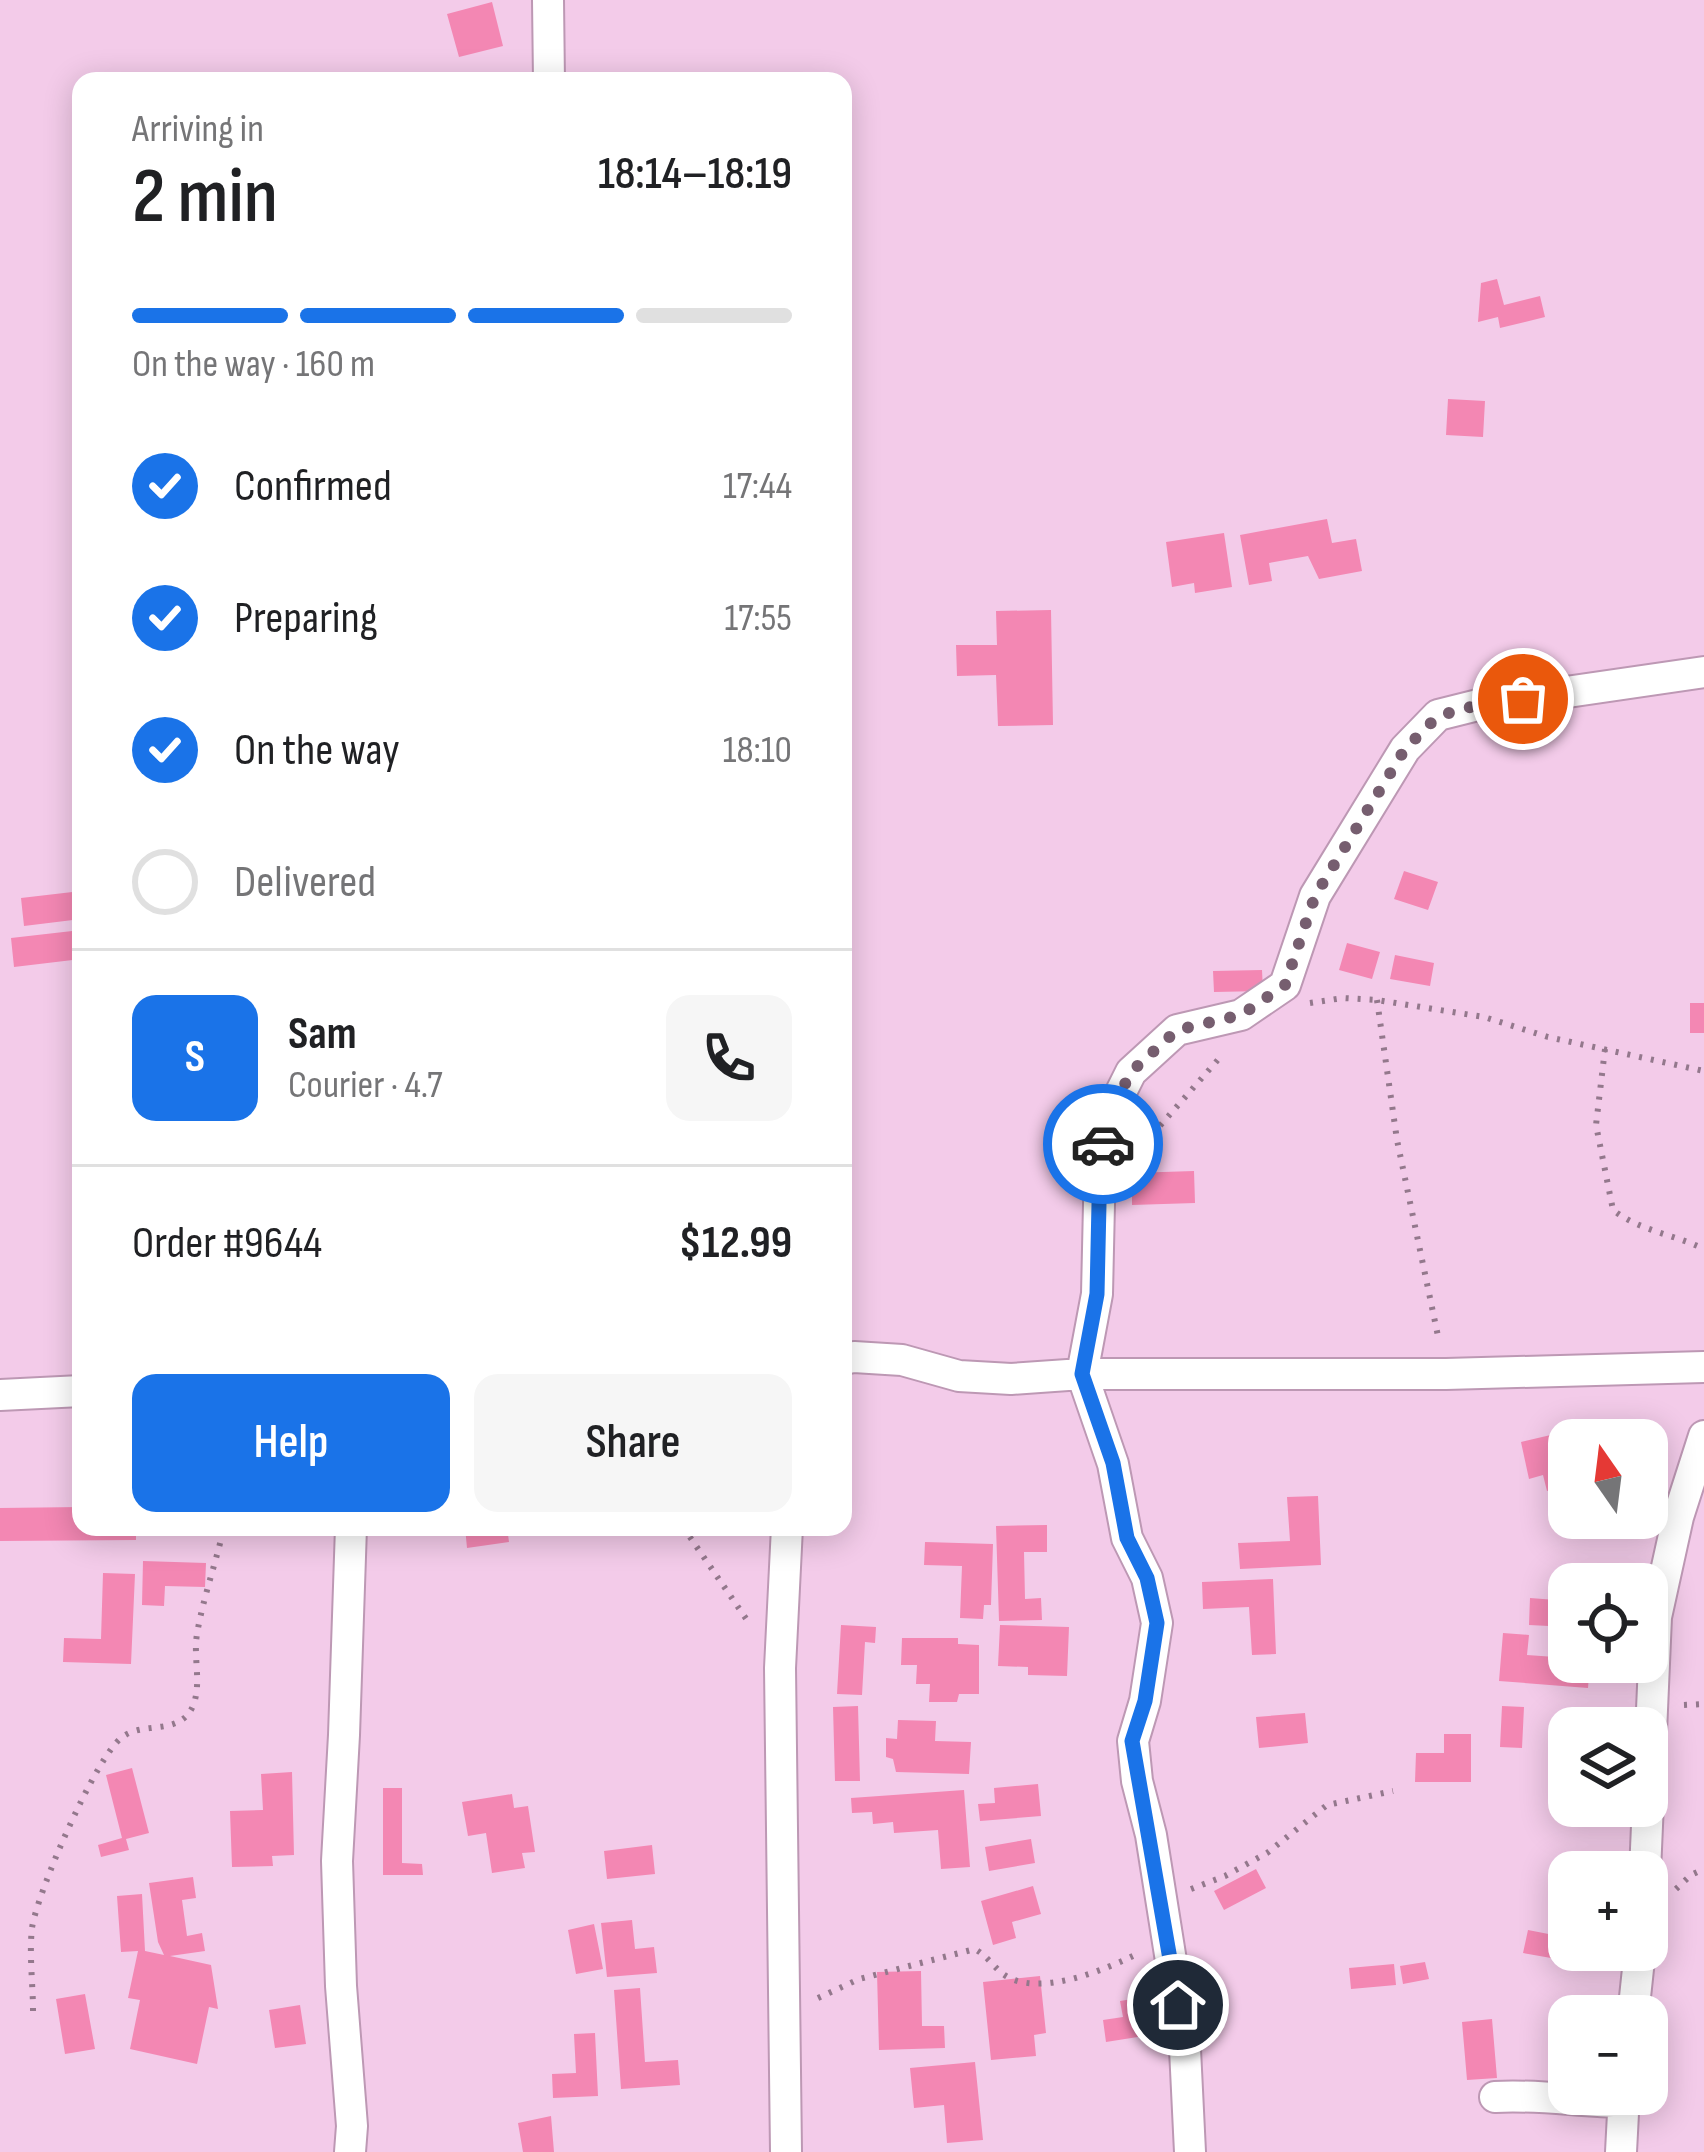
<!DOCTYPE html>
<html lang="en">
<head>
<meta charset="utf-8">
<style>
	:root { --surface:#fff; --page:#f6f6f6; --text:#202124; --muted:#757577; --line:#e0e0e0; --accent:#1a73e8 }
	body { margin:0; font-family:"Sofia Sans Condensed",sans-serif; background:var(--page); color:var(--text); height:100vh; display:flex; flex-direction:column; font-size:45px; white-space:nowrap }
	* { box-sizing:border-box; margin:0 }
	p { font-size:39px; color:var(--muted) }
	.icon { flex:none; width:66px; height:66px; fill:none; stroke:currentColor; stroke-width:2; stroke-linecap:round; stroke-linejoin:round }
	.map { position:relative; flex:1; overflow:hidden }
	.sheet { position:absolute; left:72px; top:72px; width:780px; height:1464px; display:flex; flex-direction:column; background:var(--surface); border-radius:24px; box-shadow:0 6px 30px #0003 }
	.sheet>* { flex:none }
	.needle { width:78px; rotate:346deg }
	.controls { position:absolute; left:1548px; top:1419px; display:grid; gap:24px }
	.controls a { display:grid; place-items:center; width:120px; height:120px; border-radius:24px; background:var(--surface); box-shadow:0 6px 30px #0003; font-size:60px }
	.pin { position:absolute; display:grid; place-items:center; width:102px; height:102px; color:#fff; margin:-51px; border:6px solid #fff; border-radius:50%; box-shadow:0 3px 12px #0007 }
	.courier { position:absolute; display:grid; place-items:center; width:120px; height:120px; margin:-60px; border:9px solid #1a73e8; border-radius:50%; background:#fff; color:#222; box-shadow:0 3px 15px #0007 }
	.headline em { font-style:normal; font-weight:600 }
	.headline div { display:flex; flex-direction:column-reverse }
	.headline { display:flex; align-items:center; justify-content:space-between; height:204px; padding:0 60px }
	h1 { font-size:78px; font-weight:600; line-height:90px }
	.bar { display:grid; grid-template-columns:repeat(4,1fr); gap:18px 12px; align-content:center; height:144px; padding:0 60px }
	.bar i { height:15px; border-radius:9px; background:var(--line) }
	.bar .current { background:var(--accent) }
	.bar p { grid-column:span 4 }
	.line { display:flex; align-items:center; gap:30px; padding:0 60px; border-top:3px solid var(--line) }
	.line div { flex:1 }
	.round { display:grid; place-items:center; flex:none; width:126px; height:126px; border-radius:24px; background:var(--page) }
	ol { padding:0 60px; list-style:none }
	li { display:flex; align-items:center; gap:36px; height:132px }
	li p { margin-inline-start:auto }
	li .icon { padding:12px; border-radius:50%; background:var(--accent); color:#fff; stroke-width:4 }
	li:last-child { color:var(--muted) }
	li i { width:66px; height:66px; border:6px solid var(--line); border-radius:50% }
	.primary-button { display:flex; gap:24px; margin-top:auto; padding:24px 60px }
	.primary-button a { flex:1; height:138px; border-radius:24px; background:var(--accent); color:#fff; font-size:48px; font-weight:600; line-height:138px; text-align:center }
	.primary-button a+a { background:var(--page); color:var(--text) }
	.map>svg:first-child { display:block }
</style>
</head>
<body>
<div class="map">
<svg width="1704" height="2152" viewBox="0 0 1704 2152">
	<rect width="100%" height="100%" fill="#f3cbe9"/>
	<path fill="#f387b3" d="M492,2L503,46L459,57L447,14Z
		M1497,279L1504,305L1540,296L1545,317L1500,328L1498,317L1478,322L1481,283Z
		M1448,399L1485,401L1483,437L1446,435Z
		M1327,519L1332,543L1356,539L1362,571L1319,579L1308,556L1269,563L1272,581L1249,585L1240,535Z
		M1224,533L1232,587L1195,593L1194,583L1172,587L1166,542Z
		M1051,610L1053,725L998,726L996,675L957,676L956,645H997L996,611Z
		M1404,871L1438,882L1428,910L1394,899Z
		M81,891V919L24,926L21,898Z
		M81,930V959L14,967L11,938Z
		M1347,943L1380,952L1372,979L1339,970Z
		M1395,955L1434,963L1430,986L1390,979Z
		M1262,970L1263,991L1214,992L1213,971Z
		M1690,1003H1704V1033H1690Z
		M1194,1171L1195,1203L1132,1205V1173Z
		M1572,1430L1574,1440H1569V1486L1547,1491L1543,1475L1529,1479L1521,1442Z
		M1318,1496L1321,1565L1240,1569L1238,1543L1290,1541L1287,1497Z
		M81,1507V1527H136V1540L0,1541V1508Z
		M1047,1525V1552H1024L1025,1599L1041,1598L1042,1620L999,1621L996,1526Z
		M465,1527H507L509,1542L467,1548Z
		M925,1542L993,1544L991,1605H984L983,1619L960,1618L962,1566L924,1565Z
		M143,1561L206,1563L205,1587L165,1586L164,1606L142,1605Z
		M103,1573L135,1574L131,1664L63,1662L64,1638L101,1639Z
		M1273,1579L1276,1654L1252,1655L1249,1607L1203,1609L1202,1582Z
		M1530,1598L1569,1601V1627L1529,1625Z
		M841,1625L876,1627L875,1643L865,1642L862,1695L837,1694Z
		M1000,1625L1069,1627L1067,1676L1028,1675V1667L998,1666Z
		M1503,1633L1529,1635L1527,1655L1569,1658V1662H1590L1588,1688L1499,1681Z
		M902,1638H958V1644L979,1645V1694H959L957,1702H929L930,1684H916L917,1665H901Z
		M858,1706L860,1781H835L833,1707Z
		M1502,1706L1524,1707L1522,1748L1500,1747Z
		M1305,1713L1308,1743L1259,1748L1256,1717Z
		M898,1720L936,1721L935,1741L971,1742L969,1774L896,1772L893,1759L886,1757V1738L897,1739Z
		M1444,1734H1471V1782H1415L1416,1753H1444Z
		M132,1768L149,1833L126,1839L129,1850L101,1857L98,1845L122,1838L106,1775Z
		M292,1772L294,1855L272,1856L273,1866L232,1867L230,1811L263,1810L261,1774Z
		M1038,1784L1041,1816L980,1821L978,1804L995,1803L994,1788Z
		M383,1788H402V1863L422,1864L423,1875H383Z
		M964,1790L970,1867L941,1869L938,1830L894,1833L893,1822L873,1824L872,1812L852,1813L851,1798Z
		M512,1794L514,1808L528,1806L535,1852L522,1853L525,1868L492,1873L486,1833L468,1836L462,1802Z
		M1031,1839L1035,1863L989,1871L985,1847Z
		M652,1845L655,1874L607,1879L604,1851Z
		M1256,1869L1266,1888L1224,1910L1214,1891Z
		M193,1877L196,1898L182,1900L187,1936L202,1933L205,1951L170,1956L211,1965L218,2009L209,2007L197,2064L130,2049L140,2000L128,1998L138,1951L121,1952L117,1896L142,1894L145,1951L164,1955L158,1942L149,1883Z
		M1033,1886L1041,1914L1012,1922L1016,1938L993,1945L981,1901Z
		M632,1920L635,1949L654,1947L657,1973L607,1977L601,1923Z
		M594,1924L603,1969L576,1974L568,1930Z
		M1528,1930L1569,1938L1568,1961L1523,1953Z
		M1425,1962L1429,1979L1403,1984L1400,1966Z
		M1394,1964L1396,1985L1351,1989L1349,1968Z
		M921,1971L922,2026H944L945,2048L879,2050L877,1972Z
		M1040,1976L1046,2033L1034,2035L1036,2056L991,2060L983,1982Z
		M640,1988L645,2062L678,2060L680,2085L621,2089L614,1990Z
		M85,1994L95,2049L65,2054L56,1999Z
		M1138,1998L1144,2036L1106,2042L1103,2020L1123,2017L1120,2001Z
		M300,2005L306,2044L275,2048L269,2010Z
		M1492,2019L1497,2078L1467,2080L1462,2022Z
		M595,2033L598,2096L553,2098L552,2074L576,2073L574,2034Z
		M975,2062L983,2140L947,2143L944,2105L914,2108L910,2068Z
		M551,2116L554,2152H523L518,2123Z"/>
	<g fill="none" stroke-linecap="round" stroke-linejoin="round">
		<g stroke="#bd98b4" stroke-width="34">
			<path id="minor" d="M548,0L549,81
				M843,1359L854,1357L902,1360L959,1376L1011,1379L1082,1374H1446L1704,1367
				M0,1395L81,1391
				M1645,1872L1656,1617L1678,1517L1704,1436
				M1633,2016L1640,1950
				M1495,2097C1538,2094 1581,2102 1624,2102
				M350,2152L352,2126L341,1986L337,1861L344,1735L351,1527
				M786,2152L780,1668L787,1527
				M1190,2152L1185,2049L1151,1835L1137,1781L1133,1741L1145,1701L1157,1623L1147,1578L1127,1538L1113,1464L1082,1374L1097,1294L1100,1159L1112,1110L1131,1072L1177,1030L1241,1015L1285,985L1315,896L1405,749L1438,715L1478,705L1704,672
				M1621,2152L1624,2094"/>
		</g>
		<path stroke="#93788c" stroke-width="6" stroke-dasharray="3 9" stroke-linecap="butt" d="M1377,1000L1397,1140L1439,1341
			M1310,1003L1343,998L1377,1000L1484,1017L1548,1037L1704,1071
			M1605,1049L1596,1125L1613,1210C1640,1231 1673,1234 1704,1249
			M1140,1138L1157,1129L1223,1054
			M683,1527L747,1620
			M1684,1705L1704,1704
			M1191,1889L1225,1876L1267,1853L1327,1805L1393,1791
			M1676,1889L1691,1875L1704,1869
			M818,1998L859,1979L975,1949C987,1956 993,1966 1003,1974C1037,1999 1107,1969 1139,1953
			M33,2011C33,1984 29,1954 32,1928C37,1893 95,1759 121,1738C143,1720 179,1737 193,1706C202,1683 193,1658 197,1634C203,1598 216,1563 224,1527"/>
		<use href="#minor" stroke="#fff" stroke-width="30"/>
	</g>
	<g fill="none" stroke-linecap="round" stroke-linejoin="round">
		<path stroke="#765e6f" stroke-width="12" stroke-dasharray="0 21.6" d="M1103,1144L1112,1110L1131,1072L1177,1030L1241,1015L1285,985L1315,896L1405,749L1438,716L1478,705L1523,699"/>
		<path stroke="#1a73e8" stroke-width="15" d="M1103,1144L1100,1159L1097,1294L1082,1374L1113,1463L1127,1538L1147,1578L1157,1623L1145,1701L1132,1741L1178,2005"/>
	</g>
</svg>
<div class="controls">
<a><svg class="needle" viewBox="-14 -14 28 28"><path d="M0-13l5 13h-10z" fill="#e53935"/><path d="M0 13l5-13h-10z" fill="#757577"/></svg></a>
<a><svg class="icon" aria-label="locate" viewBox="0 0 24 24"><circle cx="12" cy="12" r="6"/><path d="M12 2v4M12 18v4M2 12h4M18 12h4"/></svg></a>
<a><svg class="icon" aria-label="layers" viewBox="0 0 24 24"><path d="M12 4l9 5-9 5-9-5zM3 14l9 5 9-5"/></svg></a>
<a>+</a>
<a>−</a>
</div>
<div class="pin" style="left:1523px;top:699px;background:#ea580c"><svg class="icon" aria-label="bag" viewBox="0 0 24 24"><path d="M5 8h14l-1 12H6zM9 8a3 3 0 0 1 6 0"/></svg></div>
<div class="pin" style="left:1178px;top:2005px;background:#1f2937"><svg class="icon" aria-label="home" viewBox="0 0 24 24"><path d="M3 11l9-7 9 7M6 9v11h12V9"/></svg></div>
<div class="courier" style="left:1103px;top:1144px"><svg class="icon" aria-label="car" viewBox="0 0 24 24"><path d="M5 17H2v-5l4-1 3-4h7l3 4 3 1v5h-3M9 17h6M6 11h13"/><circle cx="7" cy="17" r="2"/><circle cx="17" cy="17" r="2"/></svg></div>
<section class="sheet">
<div class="headline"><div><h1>2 min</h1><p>Arriving in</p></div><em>18:14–18:19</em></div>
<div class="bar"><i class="current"></i><i class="current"></i><i class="current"></i><i></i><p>On the way · 160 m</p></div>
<ol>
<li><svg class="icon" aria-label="check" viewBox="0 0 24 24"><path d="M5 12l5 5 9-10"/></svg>Confirmed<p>17:44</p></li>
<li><svg class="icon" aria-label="check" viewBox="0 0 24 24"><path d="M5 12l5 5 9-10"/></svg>Preparing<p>17:55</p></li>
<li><svg class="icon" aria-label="check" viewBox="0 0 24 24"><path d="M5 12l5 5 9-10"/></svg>On the way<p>18:10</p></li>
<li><i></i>Delivered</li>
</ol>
<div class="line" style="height:216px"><b class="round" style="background:var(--accent);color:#fff">S</b><div><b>Sam</b><p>Courier · 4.7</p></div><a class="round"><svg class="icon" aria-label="phone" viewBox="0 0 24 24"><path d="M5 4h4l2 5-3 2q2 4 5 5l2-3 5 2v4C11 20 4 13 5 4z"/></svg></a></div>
<div class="line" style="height:156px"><div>Order #9644</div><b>$12.99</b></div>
<div class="primary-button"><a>Help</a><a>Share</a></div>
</section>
</div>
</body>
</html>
